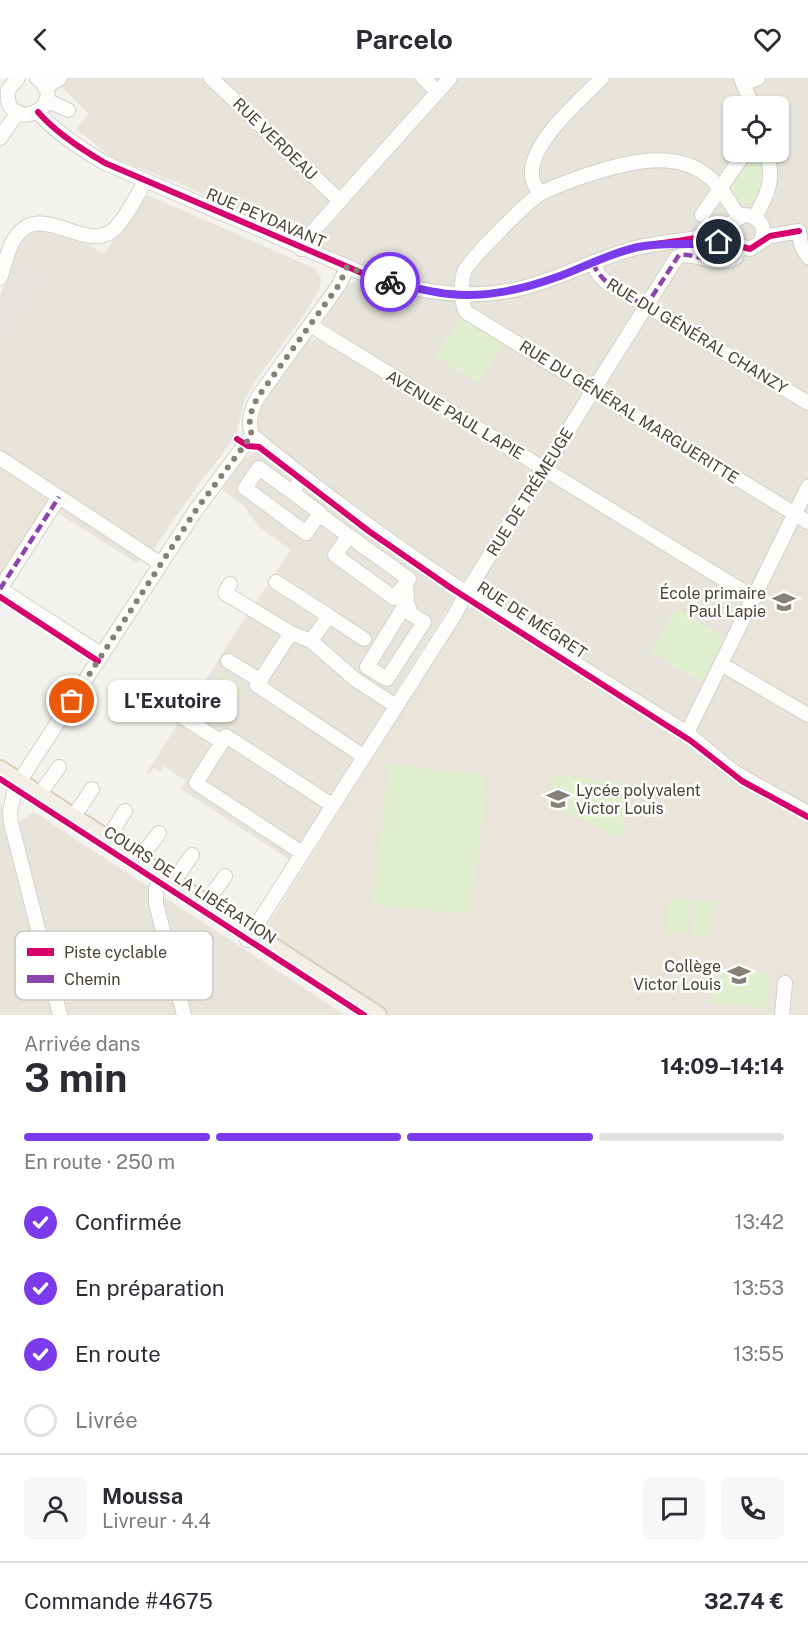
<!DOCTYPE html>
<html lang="fr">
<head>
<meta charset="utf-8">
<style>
	:root { --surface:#fff; --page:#f7f7f7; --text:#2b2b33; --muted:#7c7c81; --line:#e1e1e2; --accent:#7c3aed }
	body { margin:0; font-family:"Public Sans",sans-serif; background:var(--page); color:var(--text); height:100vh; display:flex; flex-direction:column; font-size:22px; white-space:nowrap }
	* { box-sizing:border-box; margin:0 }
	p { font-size:20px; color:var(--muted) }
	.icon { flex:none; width:33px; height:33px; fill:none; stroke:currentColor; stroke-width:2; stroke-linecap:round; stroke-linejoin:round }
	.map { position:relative; height:937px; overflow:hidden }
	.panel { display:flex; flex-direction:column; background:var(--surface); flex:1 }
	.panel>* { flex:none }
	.fabs { position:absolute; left:723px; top:18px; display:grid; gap:12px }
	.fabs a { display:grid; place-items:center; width:66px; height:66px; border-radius:9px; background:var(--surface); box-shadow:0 2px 4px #0004; font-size:30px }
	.pin { position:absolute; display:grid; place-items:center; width:51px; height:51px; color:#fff; margin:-26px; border:3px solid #fff; border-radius:50%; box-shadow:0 2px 6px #0007 }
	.courier { position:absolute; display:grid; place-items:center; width:60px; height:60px; margin:-30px; border:4px solid #7c3aed; border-radius:50%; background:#fff; color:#222; box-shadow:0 2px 8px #0007 }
	.bubble { position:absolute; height:42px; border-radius:9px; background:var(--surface); box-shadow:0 2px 4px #0004; font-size:20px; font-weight:700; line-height:42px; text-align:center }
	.summary em { font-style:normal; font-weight:700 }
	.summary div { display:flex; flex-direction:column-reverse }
	.summary { display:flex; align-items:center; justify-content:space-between; height:102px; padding:0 24px }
	h1 { font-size:39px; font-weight:700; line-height:45px }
	.bar { display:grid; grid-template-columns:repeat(4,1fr); gap:9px 6px; align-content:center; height:72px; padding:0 24px }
	.bar i { height:8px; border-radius:4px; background:var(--line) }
	.bar .selected { background:var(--accent) }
	.bar p { grid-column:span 4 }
	.line { display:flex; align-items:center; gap:15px; padding:0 24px; border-top:2px solid var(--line) }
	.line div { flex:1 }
	.round { display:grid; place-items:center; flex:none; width:63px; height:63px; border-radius:9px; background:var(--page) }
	ol { padding:0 24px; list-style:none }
	li { display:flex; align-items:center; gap:18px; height:66px }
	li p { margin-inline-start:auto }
	li .icon { padding:6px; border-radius:50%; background:var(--accent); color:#fff; stroke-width:4 }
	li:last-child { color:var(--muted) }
	li i { width:33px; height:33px; border:3px solid var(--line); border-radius:50% }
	header { display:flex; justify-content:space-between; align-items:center; height:78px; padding:0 24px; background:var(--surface); font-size:27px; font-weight:700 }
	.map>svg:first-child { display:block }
</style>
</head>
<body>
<header><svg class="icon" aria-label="back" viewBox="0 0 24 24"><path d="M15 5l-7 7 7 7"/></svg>Parcelo<svg class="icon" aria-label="heart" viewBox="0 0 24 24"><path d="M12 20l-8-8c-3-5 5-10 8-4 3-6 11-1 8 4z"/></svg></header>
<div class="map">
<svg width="808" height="937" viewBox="0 0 808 937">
	<rect width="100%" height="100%" fill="#f4f2ee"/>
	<path fill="#e7e4dc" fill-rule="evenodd" d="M53,0H808V727L744,692L700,657L698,652L688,643L681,644L481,518L479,510L466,502L459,503L394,459L261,358L256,343L259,332L303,270L309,262L317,260L324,249L323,243L348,206L358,203L363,188L317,168L315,160L301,158L294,159L188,109L111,79L76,51L89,36ZM734,28H778V74H734Z
		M148,117L316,191L321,199L320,210L306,234L256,302L244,323L237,354L214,388L205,397L153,472L147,469L137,485L56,434L0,386V219L18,165L27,154L39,149L72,157L104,176L137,126Z
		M257,372L318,419L452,514L454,521L290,782L181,711L186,703L164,688L160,694L154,690L148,697L146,696L245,540L291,472L259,449L243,427L222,412L240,384Z
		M0,723L6,747L19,744L34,734L345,937H0Z"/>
	<path fill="#eae5da" d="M0,387L54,421L0,500Z
		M802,449L808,453V629L739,589L735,586L733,580L793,457L796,451Z
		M474,528L691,667L739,705L808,743V937H390L272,861L268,847L467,530Z"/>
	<path fill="#e1eecf" d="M754,77L760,80C764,95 764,116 750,126H741L728,110L740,91L744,92Z
		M462,237L505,264L479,304L435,278Z
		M677,530L727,562L705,607L650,573Z
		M222,596L245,610L234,627L211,613Z
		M389,686L484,697L486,720L470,836L372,827Z
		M551,697L620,704L626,710L627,717L622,760L548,727Z
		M670,819L690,821L685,856L666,854Z
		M695,821L714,824L710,859L691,857Z
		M716,890L769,895L766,930L712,925Z"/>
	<path fill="#e6e3df" d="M21,179L49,197L0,272V222L6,205Z"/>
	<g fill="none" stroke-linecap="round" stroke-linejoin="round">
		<g stroke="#d2d0cb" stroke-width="16">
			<path id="minor" d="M18,0L8,12C3,59 74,29 37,0
				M211,0L340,123
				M423,0L438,14
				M741,0L752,28
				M743,6L758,0
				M45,10L60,0
				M46,22L68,32
				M38,34C56,55 81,71 105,85L362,195C417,215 476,225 533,207C567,197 598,180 632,171C664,162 701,164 731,149
				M0,60L18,34
				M540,116C538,112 534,107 533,103C523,69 581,22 602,0
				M702,137L743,77
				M739,139C730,126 722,109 709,99C673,68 617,87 578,100C566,105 551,109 540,116C528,123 468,183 464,194C461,204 461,225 466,234L808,444
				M755,139C769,114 774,102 767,74
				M732,145L743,137C759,137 767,149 761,163
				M799,153L801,167L808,179
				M694,167L725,164L750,171L770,158L799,153
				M301,171L306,161L450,0
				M593,185L599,197L605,203L808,325
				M347,189L339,207L258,319C251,331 247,343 252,357C385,468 532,559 679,650C699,663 716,681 736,695C759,709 784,721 808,735
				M0,200C4,189 7,176 12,165C37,117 82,175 112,153C124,144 138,116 145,103
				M310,247L754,520
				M0,380L161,486
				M292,414L320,435L306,455L245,410L259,390L292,414L303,399
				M59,419L0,511L102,577
				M319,436L349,458
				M349,458L409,501L394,520L335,477Z
				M276,504L329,538
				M406,505L407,524L411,536L424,544L387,601L367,589L407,524
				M230,506L225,515L291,555
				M311,563L329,538L364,561
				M228,583L261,603
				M721,586L808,637
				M160,612L154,621L222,664
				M687,655L808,409
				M363,678L257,607L291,555L311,563L356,602L396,628
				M42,713L59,689
				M76,735L92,711
				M110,757L125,733
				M302,775L196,705L226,658L332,727
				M142,778L159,755
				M164,798L156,810V825L184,937
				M176,800L192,777
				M209,821L225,798
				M247,862L454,538L468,512L677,179C693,171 718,192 736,179L739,170
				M60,937L11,745L10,734L15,710L196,432L252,357
				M782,937L785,905"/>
		</g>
		<g stroke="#d6cebb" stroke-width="20">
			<path id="major" d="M0,691L378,937"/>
		</g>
		<use href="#minor" stroke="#fdfdfc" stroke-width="14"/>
		<use href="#major" stroke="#f2efe6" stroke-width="16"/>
		<path stroke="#8e44ad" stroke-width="4.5" stroke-dasharray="9 4.5" stroke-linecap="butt" d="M593,185C601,207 627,217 646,228L679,177C696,174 720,192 736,179L739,170
			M0,511L59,419"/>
		<g stroke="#fff" stroke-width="10">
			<path id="cycleway" d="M38,34C56,55 81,71 105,85L362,195C417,215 476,225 533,207C567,197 598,180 632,171C664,162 701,164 731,149
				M701,166L725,164L750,171L770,158L799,153
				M237,361L248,368L259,369L370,454L451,510L691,663L742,703L808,739
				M0,519L98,583
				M0,701L364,937"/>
		</g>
		<use href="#cycleway" stroke="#d6006c" stroke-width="6"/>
	</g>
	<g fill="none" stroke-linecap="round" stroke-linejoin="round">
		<path stroke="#868178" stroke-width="6" stroke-dasharray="0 10.8" d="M72,623L196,432L252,357C247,344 251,331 258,319L339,207L347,189L390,204"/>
		<path stroke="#7c3aed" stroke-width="8" d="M390,204C409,208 429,214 449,216C488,220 524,211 560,198C586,188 611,175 638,169C665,164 692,168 719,164"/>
	</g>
	<defs>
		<g id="school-bare" transform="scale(1.8)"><path d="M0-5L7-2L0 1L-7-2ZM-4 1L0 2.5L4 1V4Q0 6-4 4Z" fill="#868178" stroke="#fff" stroke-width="2.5" paint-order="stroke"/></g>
	</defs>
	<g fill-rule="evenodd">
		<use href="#school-bare" x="784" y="524"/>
		<use href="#school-bare" x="558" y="721"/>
		<use href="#school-bare" x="739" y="897"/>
	</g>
	<g text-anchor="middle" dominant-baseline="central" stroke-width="5" stroke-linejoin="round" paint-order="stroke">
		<g font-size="16" fill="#4b4439" stroke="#fff">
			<text transform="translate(275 61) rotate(44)">RUE VERDEAU</text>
			<text transform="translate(266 140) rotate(23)">RUE PEYDAVANT</text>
			<text transform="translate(697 258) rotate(31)">RUE DU GÉNÉRAL CHANZY</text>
			<text transform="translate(629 334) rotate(32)">RUE DU GÉNÉRAL MARGUERITTE</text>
			<text transform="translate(455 337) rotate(31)">AVENUE PAUL LAPIE</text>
			<text transform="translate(530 414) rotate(-58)">RUE DE TRÉMEUGE</text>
			<text transform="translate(532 542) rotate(33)">RUE DE MÉGRET</text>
			<text transform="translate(190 807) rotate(33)">COURS DE LA LIBÉRATION</text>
		</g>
		<g font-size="16" fill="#4b4439" stroke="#fff" text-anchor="end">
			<text x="766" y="515">École primaire<tspan x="766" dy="18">Paul Lapie</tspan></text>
			<text x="576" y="712" text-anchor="start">Lycée polyvalent<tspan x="576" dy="18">Victor Louis</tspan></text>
			<text x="721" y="888">Collège<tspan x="721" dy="18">Victor Louis</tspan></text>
		</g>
	</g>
	<rect x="15" y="853" width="198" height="69" rx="9" fill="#fff" stroke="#c9c7c4" stroke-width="1.5"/>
	<rect x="27" y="870" width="27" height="8" fill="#d6006c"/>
	<rect x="27" y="897" width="27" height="8" fill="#8e44ad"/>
	<g font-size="16" fill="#4b4439">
		<text x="64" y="880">Piste cyclable</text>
		<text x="64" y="907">Chemin</text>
	</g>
</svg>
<div class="fabs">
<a><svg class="icon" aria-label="locate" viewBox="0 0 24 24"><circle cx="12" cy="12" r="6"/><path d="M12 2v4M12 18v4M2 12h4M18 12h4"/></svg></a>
</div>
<div class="pin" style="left:72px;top:623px;background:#ea580c"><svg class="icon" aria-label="bag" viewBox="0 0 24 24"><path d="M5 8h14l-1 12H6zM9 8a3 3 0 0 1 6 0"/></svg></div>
<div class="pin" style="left:719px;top:164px;background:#1f2937"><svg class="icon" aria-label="home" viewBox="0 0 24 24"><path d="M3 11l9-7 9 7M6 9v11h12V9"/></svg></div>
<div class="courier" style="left:390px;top:204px"><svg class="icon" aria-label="bike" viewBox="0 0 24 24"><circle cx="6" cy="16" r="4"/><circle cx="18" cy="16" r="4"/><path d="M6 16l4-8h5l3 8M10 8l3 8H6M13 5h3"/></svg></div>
<div class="bubble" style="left:108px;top:602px;width:129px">L'Exutoire</div>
</div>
<section class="panel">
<div class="summary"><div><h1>3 min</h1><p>Arrivée dans</p></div><em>14:09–14:14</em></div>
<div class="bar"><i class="selected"></i><i class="selected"></i><i class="selected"></i><i></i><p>En route · 250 m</p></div>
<ol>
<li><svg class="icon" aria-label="check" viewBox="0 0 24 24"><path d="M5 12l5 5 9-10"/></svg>Confirmée<p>13:42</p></li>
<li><svg class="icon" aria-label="check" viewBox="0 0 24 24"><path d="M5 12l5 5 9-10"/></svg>En préparation<p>13:53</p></li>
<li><svg class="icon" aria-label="check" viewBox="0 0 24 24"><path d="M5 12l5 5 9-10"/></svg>En route<p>13:55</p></li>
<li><i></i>Livrée</li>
</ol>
<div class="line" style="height:108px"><a class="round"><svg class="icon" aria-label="person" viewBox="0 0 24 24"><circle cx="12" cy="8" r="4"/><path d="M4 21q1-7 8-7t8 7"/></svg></a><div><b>Moussa</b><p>Livreur · 4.4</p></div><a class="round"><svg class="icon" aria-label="chat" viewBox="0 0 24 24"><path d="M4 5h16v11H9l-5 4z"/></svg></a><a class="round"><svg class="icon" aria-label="phone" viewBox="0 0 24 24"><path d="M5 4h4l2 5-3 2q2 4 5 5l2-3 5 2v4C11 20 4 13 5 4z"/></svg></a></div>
<div class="line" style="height:78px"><div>Commande #4675</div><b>32.74 €</b></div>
</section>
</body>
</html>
